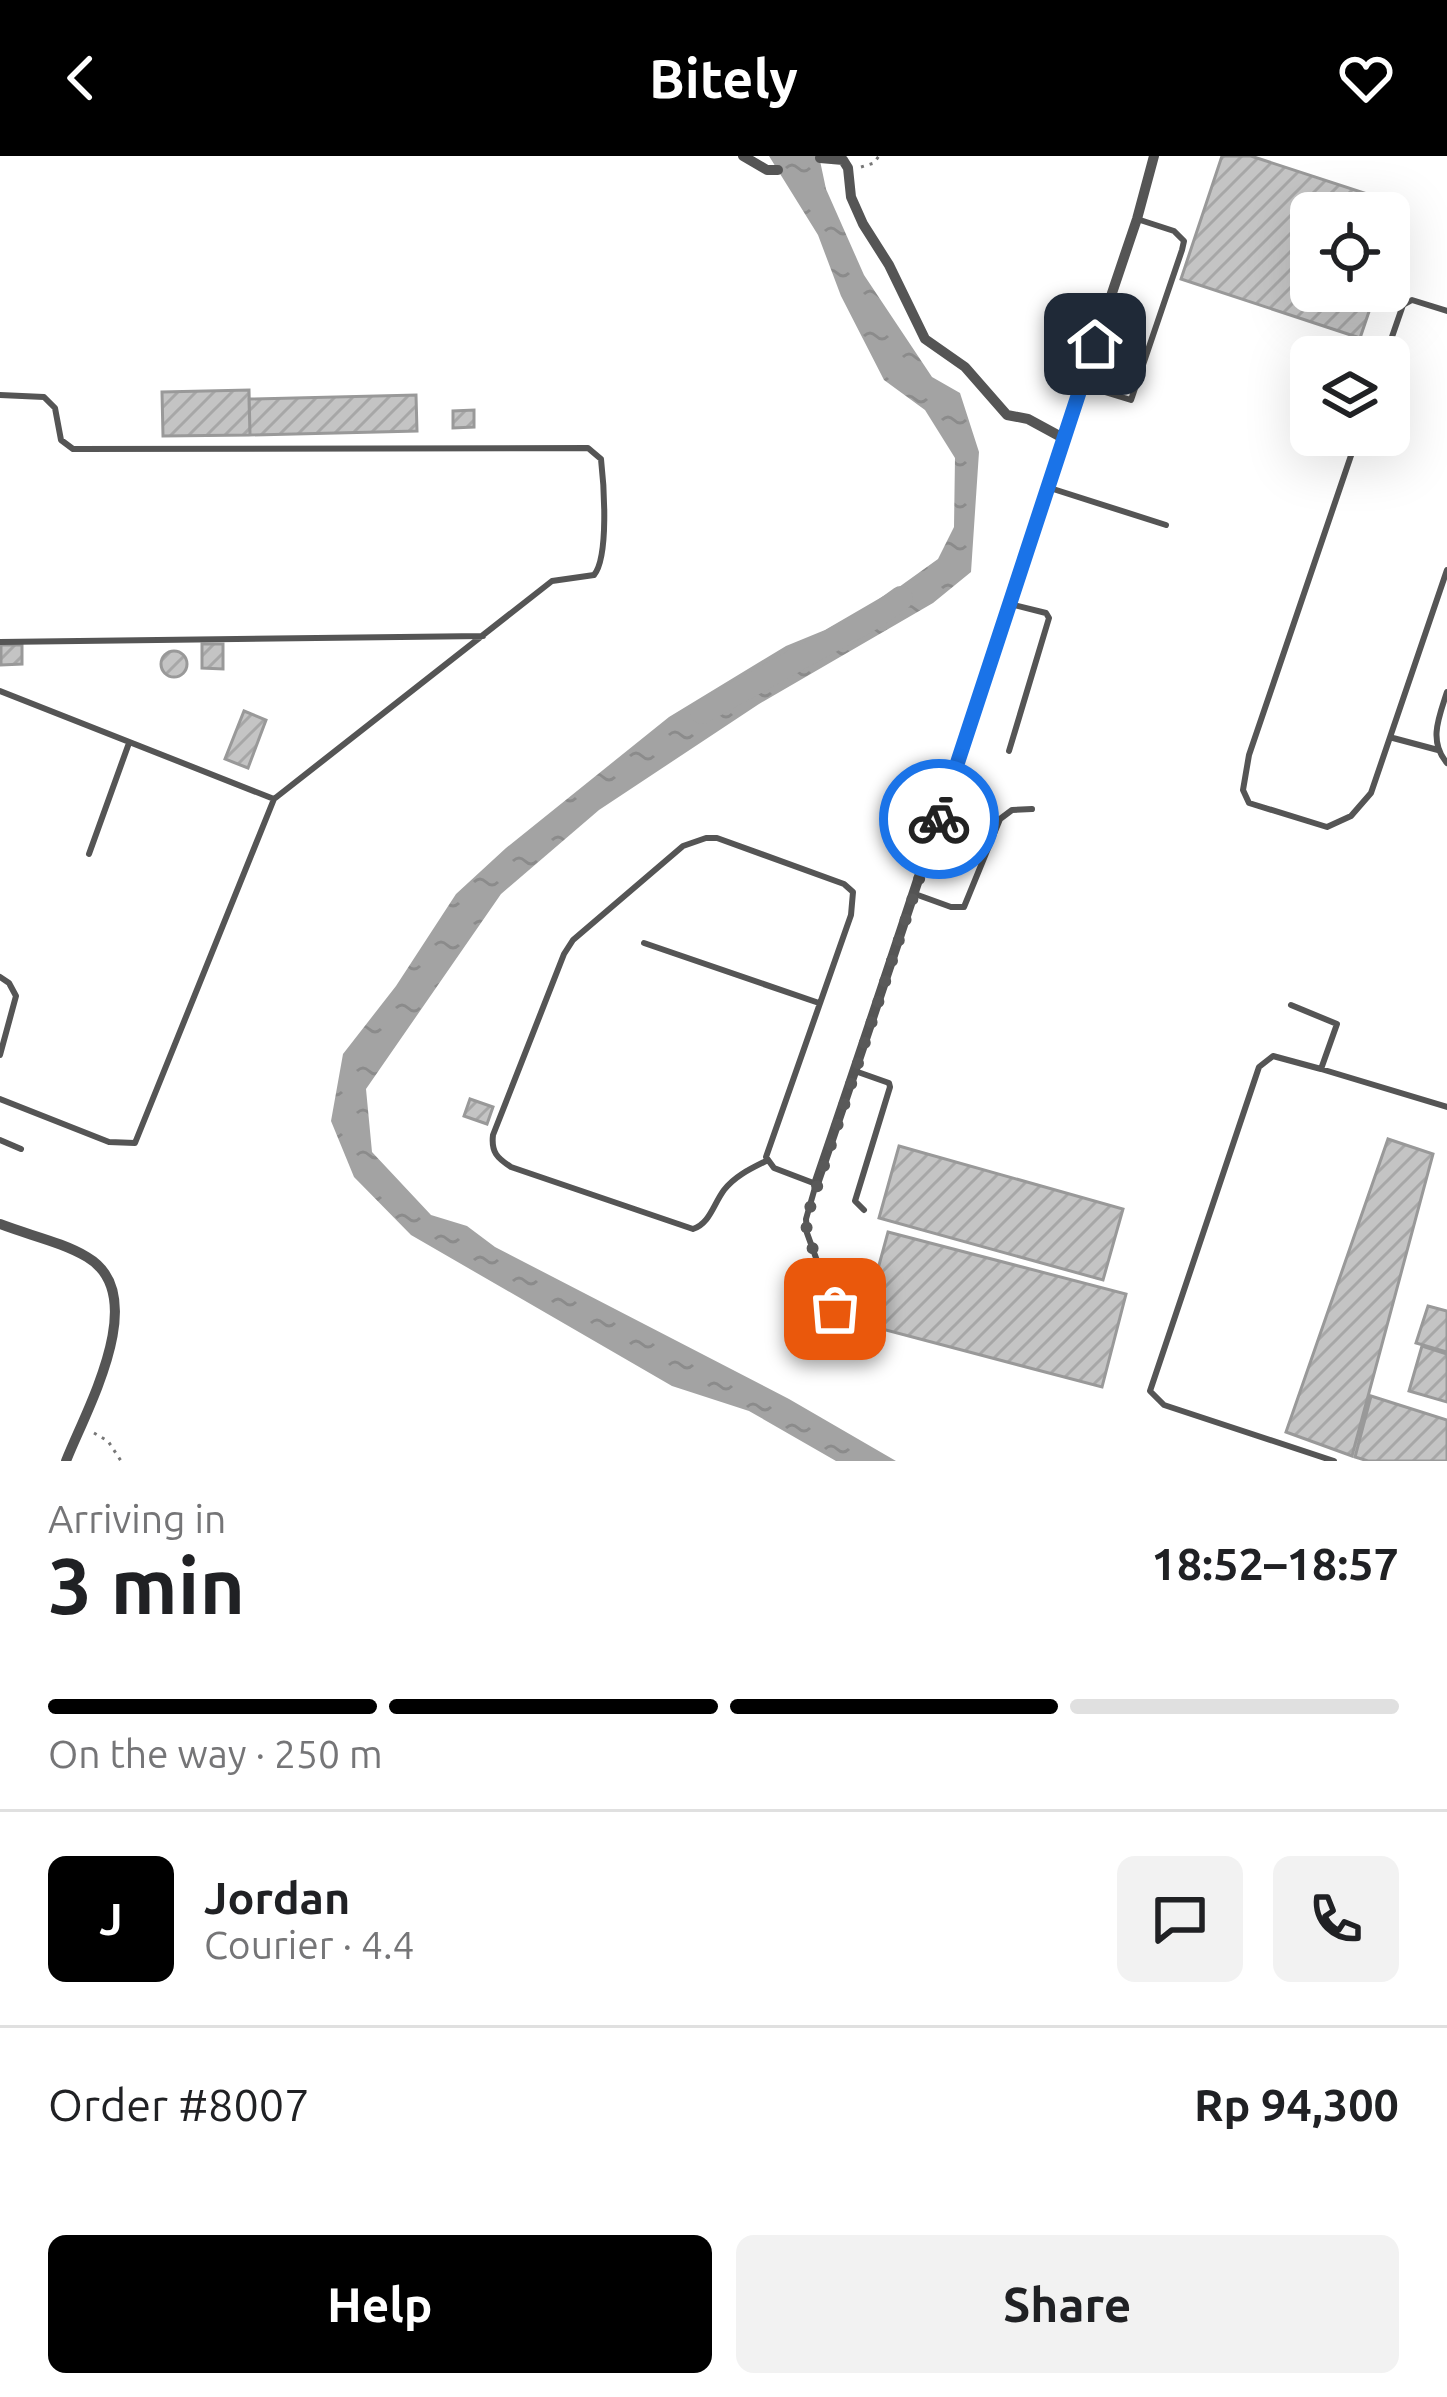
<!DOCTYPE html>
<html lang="en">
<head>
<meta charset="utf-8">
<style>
	:root { --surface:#fff; --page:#f2f2f2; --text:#202124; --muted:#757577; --line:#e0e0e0; --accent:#000 }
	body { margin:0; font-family:Ubuntu,sans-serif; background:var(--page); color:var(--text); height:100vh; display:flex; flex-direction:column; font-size:45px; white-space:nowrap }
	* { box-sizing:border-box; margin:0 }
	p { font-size:39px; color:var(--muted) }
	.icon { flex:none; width:66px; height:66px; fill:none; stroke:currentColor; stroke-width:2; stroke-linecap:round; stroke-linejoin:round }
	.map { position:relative; height:1305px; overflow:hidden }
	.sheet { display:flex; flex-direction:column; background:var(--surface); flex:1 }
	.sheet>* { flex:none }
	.fabs { position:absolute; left:1290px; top:36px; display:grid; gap:24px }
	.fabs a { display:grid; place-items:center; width:120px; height:120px; border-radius:18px; background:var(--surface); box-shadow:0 12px 48px #0002; font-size:60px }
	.pin { position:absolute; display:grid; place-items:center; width:102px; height:102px; color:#fff; margin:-51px; border-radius:24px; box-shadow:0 6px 18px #0006 }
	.courier { position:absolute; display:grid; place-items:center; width:120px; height:120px; margin:-60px; border:9px solid #1a73e8; border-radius:50%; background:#fff; color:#222; box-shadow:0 3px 15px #0007 }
	.headline em { font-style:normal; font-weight:700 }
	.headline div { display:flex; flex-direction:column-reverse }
	.headline { display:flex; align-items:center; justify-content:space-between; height:204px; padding:0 48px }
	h1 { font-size:78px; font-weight:700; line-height:90px }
	.bar { display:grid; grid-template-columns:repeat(4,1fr); gap:18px 12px; align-content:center; height:144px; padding:0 48px }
	.bar i { height:15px; border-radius:9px; background:var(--line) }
	.bar .current { background:var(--accent) }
	.bar p { grid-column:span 4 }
	.line { display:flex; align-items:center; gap:30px; padding:0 48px; border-top:3px solid var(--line) }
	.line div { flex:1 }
	.round { display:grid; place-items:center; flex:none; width:126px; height:126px; border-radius:18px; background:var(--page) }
	.button { display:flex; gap:24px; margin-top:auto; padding:24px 48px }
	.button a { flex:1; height:138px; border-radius:18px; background:var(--accent); color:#fff; font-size:48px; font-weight:700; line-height:138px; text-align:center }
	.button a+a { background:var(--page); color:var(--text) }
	header { display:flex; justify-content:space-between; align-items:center; height:156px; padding:0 48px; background:var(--accent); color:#fff; font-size:54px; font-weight:700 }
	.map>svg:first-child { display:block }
</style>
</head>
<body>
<header><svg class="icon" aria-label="back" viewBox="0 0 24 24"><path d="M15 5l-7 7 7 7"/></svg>Bitely<svg class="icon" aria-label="heart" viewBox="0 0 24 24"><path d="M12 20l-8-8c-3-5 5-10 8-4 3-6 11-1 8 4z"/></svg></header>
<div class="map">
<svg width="1447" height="1305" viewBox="0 0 1447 1305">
	<defs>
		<pattern id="water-ripples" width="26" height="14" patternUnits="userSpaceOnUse" patternTransform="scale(3)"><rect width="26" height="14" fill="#a3a3a3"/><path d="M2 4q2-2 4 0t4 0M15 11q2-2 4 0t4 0" fill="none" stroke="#8b8b8b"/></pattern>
		<pattern id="building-hatch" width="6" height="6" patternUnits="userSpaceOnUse" patternTransform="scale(3)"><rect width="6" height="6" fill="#c4c4c4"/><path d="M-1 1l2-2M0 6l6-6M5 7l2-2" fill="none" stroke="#a7a7a7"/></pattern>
	</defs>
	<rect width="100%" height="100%" fill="#fff"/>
	<path fill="url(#water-ripples)" d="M769,0H819L826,33L864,119L932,221L960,237L979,296L971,416L933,447L759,548L599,654L501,738L366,933L372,996L431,1059L467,1070L495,1091L789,1243L896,1305H836L749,1255L672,1230L411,1079L354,1021L331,965L343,898L396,830L456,738L506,692L669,561L786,490L825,474L899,431L938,403L954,371L955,302L925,254L884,224L841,140L818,79Z"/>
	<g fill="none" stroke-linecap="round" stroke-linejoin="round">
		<path stroke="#a3a3a3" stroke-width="24" d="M702,556L876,460L901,442"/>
	</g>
	<path fill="url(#building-hatch)" stroke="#999" stroke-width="3" d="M1222,0H1251L1404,50L1389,95V57H1311V135H1376L1360,182L1181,123Z
		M249,234L250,279L163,280L162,236Z
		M416,239L417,275L250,279L249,243Z
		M474,254V271L453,272V255Z
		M202,488H223V513L202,512Z
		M1,489H22V508L1,509Z
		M161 508a13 13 0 1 1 26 0a13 13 0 1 1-26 0Z
		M244,555L266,564L248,612L225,603Z
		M470,943L493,951L487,968L464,960Z
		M1388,983L1433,998L1352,1300L1286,1276Z
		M899,990L1123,1053L1103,1124L879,1062Z
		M888,1076L1126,1138L1102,1231L863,1168Z
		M1428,1150L1447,1155V1196L1416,1187Z
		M1422,1190L1447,1198V1246L1409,1235Z
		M1371,1240L1447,1264V1305H1368L1355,1301Z"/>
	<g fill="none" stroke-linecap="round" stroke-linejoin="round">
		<path stroke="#777" stroke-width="3" stroke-dasharray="3 6" stroke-linecap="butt" d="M861,11L874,7L879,0
			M94,1277L108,1285L121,1305"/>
		<path stroke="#555" stroke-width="6" d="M1385,201L1403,149L1412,144L1447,155
			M1082,229L1131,244L1182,94L1184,85L1174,75L1137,63
			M0,239L44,241L55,252L61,284L73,293L588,292L601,303C604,329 609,401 594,419L552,425L274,643L135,987L109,986L0,943
			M1358,279L1249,599L1243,634L1249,647L1327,671L1351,660L1371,637L1447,414
			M1050,332L1166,369
			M0,486L483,480
			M0,535L274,643
			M1447,536C1439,561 1428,585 1447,607
			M1393,582L1438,594
			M1009,595L1049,462L1046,457L1010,448
			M89,698L129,587
			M915,738L951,751H964L1000,663L1012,654L1032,653
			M644,787L819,847
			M0,821L9,827L16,840L0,899
			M1291,849L1337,868L1321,913L1447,951
			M1321,913L1273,900L1259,911L1150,1235L1164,1249L1334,1305
			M855,915L889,927L890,931L855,1045L864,1054
			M0,984L21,993
			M766,1005C750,1013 735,1020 724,1034C713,1049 710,1067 693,1073L511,1011C497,1002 491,996 493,979L564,798L573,784L683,690L706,682H717L844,728L853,736L851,759L766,1001L774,1012L816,1028L806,1063L807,1077L837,1160L849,1176"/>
		<path stroke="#555" stroke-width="10" d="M743,0L767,14H778
			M820,2L843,4L848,12L851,41L863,68L889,109L925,183L965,211L1007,259L1028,263L1063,282
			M816,1028C926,707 1028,384 1137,63L1154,0
			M0,1068C28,1079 62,1086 87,1101C152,1139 86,1254 66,1305"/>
	</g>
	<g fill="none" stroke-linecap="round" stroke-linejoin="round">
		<path stroke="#595959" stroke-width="12" stroke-dasharray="0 21.6" d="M835,1153L807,1077L806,1064L939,663"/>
		<path stroke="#1a73e8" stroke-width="15" d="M939,663L1095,188"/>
	</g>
</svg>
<div class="fabs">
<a><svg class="icon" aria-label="locate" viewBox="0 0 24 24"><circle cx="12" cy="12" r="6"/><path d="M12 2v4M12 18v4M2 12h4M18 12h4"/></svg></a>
<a><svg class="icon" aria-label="layers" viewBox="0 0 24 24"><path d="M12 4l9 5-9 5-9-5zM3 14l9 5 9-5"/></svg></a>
</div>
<div class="pin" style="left:835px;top:1153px;background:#ea580c"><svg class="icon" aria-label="bag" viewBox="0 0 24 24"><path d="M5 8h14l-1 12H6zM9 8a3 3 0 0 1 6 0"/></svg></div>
<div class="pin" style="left:1095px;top:188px;background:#1f2937"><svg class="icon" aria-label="home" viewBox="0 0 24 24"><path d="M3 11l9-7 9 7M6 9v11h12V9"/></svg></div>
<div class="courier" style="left:939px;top:663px"><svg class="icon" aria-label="bike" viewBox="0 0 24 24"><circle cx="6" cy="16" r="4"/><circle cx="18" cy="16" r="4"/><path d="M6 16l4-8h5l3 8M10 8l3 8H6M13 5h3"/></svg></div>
</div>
<section class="sheet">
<div class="headline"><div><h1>3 min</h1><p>Arriving in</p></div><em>18:52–18:57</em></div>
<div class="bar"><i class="current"></i><i class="current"></i><i class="current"></i><i></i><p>On the way · 250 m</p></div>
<div class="line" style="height:216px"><b class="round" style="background:var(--accent);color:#fff">J</b><div><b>Jordan</b><p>Courier · 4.4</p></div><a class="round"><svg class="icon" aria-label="chat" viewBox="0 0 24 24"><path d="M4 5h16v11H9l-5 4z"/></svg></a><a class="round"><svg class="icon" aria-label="phone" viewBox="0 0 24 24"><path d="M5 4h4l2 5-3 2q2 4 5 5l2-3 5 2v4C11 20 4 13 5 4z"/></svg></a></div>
<div class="line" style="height:156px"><div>Order #8007</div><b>Rp 94,300</b></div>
<div class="button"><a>Help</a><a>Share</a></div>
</section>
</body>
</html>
